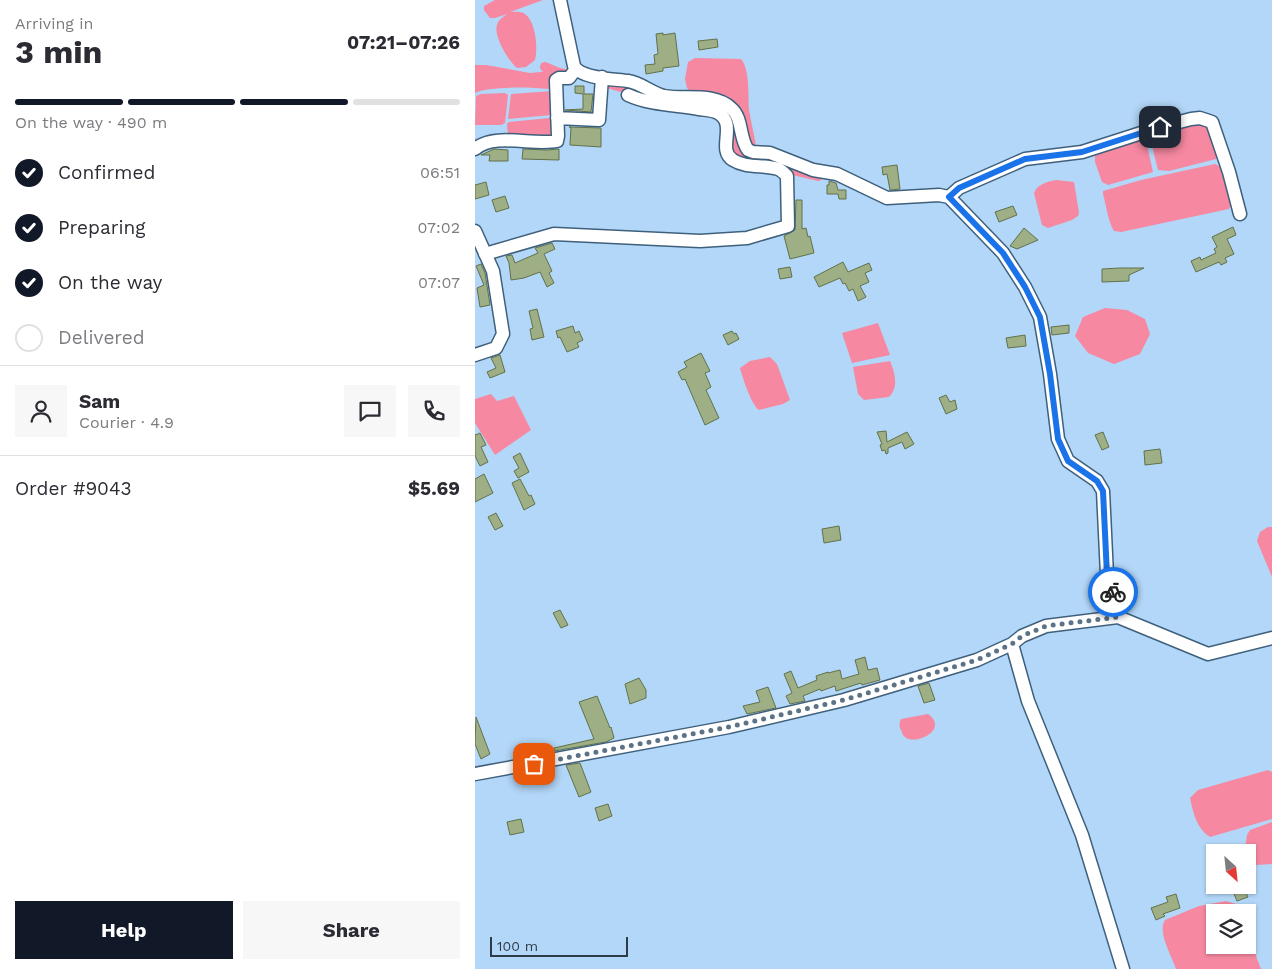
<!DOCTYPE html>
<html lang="en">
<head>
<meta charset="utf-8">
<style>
	:root { --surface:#fff; --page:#f7f7f7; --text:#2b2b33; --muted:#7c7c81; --line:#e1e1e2; --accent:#111827 }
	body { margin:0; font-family:"Work Sans",sans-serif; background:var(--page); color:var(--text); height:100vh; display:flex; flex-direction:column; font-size:19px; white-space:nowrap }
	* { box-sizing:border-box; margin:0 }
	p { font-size:16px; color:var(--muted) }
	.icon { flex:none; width:28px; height:28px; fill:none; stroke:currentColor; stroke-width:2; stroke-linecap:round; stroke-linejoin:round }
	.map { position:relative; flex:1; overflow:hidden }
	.sheet { display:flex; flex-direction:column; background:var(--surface); width:475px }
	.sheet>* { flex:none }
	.needle { width:32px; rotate:153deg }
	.controls { position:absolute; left:731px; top:844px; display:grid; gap:10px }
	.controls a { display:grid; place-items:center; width:50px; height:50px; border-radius:0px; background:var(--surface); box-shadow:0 1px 4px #0004; font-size:25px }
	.scale { position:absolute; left:15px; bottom:12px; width:138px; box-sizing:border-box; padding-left:5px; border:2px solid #2d3c49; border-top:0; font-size:14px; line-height:18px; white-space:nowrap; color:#2d3c49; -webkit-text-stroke:4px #b3d7f8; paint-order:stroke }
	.pin { position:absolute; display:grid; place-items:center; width:42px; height:42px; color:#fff; margin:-21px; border-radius:10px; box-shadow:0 2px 8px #0006 }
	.courier { position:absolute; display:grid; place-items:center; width:50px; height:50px; margin:-25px; border:4px solid #1a73e8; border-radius:50%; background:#fff; color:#222; box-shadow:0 1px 6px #0007 }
	.overview em { font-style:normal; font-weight:700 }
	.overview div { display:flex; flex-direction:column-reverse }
	.overview { display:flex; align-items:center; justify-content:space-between; height:85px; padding:0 15px }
	h1 { font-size:32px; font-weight:700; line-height:38px }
	.bar { display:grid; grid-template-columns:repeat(4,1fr); gap:8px 5px; align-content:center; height:60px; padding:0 15px }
	.bar i { height:6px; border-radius:4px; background:var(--line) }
	.bar .active { background:var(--accent) }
	.bar p { grid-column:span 4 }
	.line { display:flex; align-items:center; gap:12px; padding:0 15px; border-top:1px solid var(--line) }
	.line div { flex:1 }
	.round { display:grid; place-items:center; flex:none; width:52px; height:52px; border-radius:0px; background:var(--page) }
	ol { padding:0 15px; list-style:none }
	li { display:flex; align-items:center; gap:15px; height:55px }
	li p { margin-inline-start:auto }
	li .icon { padding:5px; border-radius:50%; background:var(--accent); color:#fff; stroke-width:4 }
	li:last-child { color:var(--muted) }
	li i { width:28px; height:28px; border:2px solid var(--line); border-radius:50% }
	.button { display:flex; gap:10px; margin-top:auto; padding:10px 15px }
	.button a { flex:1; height:58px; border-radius:0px; background:var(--accent); color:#fff; font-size:20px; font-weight:700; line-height:58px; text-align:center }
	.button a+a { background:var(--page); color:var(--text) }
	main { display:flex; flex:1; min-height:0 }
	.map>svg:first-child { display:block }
</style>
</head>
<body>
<main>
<section class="sheet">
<div class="overview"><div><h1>3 min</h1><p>Arriving in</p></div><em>07:21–07:26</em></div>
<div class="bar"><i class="active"></i><i class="active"></i><i class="active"></i><i></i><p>On the way · 490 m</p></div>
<ol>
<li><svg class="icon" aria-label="check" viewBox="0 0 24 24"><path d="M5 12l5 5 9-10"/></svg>Confirmed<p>06:51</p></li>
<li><svg class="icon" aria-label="check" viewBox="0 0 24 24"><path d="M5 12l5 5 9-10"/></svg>Preparing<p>07:02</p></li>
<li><svg class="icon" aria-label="check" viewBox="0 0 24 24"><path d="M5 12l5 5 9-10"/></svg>On the way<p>07:07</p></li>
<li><i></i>Delivered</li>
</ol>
<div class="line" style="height:90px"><a class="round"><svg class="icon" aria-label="person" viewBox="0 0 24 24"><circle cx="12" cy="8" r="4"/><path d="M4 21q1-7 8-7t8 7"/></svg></a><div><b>Sam</b><p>Courier · 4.9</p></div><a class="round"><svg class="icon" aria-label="chat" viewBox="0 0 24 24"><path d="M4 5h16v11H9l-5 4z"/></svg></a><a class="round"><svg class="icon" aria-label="phone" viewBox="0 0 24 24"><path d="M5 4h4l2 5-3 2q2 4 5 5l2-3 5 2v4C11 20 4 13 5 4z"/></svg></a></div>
<div class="line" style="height:65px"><div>Order #9043</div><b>$5.69</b></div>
<div class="button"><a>Help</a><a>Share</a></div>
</section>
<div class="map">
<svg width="797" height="969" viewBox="0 0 797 969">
	<rect width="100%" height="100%" fill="#b3d7f8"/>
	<path fill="#f688a1" d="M20,0H68L35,12C39,12 46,11 50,14C61,22 63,48 60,60L51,67L42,68C34,62 18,36 22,25C23,20 28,17 32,14L20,18H15L9,10V6Z
		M220,58L266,59C275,69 273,96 274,110C276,122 279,134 281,146L274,145L259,104L252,97L236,93L216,92L212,88L210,79L213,62Z
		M0,65H11L55,73L75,71L79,74L78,86L73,89C58,87 13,86 0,93Z
		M78,91L77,115L33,119L36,94Z
		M30,93L33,95L30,123L26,125H0L1,96L6,94Z
		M74,118H79L80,137L33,135L32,124L34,122Z
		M721,122L734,128L743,153L741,159L694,171L683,170L676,142L677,135Z
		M664,138L671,141L678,172L633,185L627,182L620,162V152Z
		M740,164L748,168L757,202L754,209L646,232L639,231C633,222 631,204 628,194V191L666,180Z
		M581,180L599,182L604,213L603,216L597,220L573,228L567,225L559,193C562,184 572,182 581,180Z
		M630,308L652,310L670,319L675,334L665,354L639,364L613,353L600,336L608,317Z
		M403,323L415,355L377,363L367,333Z
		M295,357L302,364L315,400L308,404L284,410C276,404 268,379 265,368L275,361Z
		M415,361C420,373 424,387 414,397L389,400L383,394L378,367Z
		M16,394L22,401L39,396L56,430L20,455L0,423V399Z
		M793,527H797V577L782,541L785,532Z
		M453,714C475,730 439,746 430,737C428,736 427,733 426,730C424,726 424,724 426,719Z
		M793,770L797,772V819L735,837C722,829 718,813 715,798L723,790Z
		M797,822V864L780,865L770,849L772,835L775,830Z
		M751,901L768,906L772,912H740V945H772V913L782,959L786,969H701C697,956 682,933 690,920L724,906Z"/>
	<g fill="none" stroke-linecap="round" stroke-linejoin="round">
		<path stroke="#f688a1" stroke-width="10" d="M70,67L84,73L95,75
			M129,82L180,97
			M255,121L265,153L271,156L296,161L313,169L343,176"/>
	</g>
	<path fill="#9eaf86" stroke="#61714a" d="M188,33V35L200,33L204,66L188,68V71L171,74L170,65L180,64L179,55L183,54L181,34Z
		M242,39L243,47L224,50L223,41Z
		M100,86H109V94H118L116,112L90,110L108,109V94L100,93Z
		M94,127L126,128V147L95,145L96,127Z
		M19,149L33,150V161H14L15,155H6Z
		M48,149L72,150L84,149V160L47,159Z
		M422,165L425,189L415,190L412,174L408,175L407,167Z
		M354,181L361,183L363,190H371V199H364L363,194H352V185H354Z
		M11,182L14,195L0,199V185Z
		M30,196L34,208L21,212L17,200Z
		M321,200H327V229L331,228L333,237L335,236L339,253L315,259L309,236L320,230Z
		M538,206L542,215L524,222L520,212Z
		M758,227L761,235L752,239L759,254L750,258L752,262L746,265L744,262L721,272L716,261L725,257L726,260L741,253L739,249L742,247L737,237Z
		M549,228L563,240L542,249L535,246Z
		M77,243L80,249L69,254L77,271L74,273L79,283L72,287L65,272L49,278L36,280L34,263L31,256L37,255L40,263L63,253L60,248Z
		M368,262L373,272L394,263L397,270L390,273L394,282L385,286L391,297L383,301L378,289L374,291L370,283L368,284L365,278L344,287L339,277Z
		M6,264L10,273L15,305L5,307L2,288L9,285L1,266Z
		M315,267L317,277L305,279L303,269Z
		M645,268H669L654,275V281L627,282V269Z
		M62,309L69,337L57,340L55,329L58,328L54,311Z
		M594,325V333L577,335L576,327Z
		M98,326L100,333L104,331L108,340L102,343L104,347L92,352L85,337L83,338L81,331Z
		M257,331L259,334L261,333L264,339L253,345L248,335Z
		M550,335L551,346L533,348L531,338Z
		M226,353L235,371L230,373L236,387L231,390L244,418L230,425L210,379L207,380L203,372L212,367L209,362Z
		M25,355L30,372L15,378L12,372L21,368L16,358Z
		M471,395L475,402L480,400L482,409L471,414L464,398Z
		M411,431L412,442L432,432L439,444L430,449L427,442L413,448V453L411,454L410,450L407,451L405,445L407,444L402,432Z
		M628,432L634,447L627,450L620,435Z
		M5,433L11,445L6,447L13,462L5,466L0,456V434L1,435Z
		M685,449L687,463L670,465L669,451Z
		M45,453L54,472L43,478L39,471L44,468L38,457Z
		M9,474L18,493L0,502V479Z
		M45,479L54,496L56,495L60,504L49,510L37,483Z
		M21,513L28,526L20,530L13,517Z
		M364,526L366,540L349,543L347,529Z
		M85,610L93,625L86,628L78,613Z
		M390,657L393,670L402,668L405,680L387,685L386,683L361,691L360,686L346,691L345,689L328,696L330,701L315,704L311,696L317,693L309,674L316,671L323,688L342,680L341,676L353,672V673L365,670L367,679L384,674L380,660Z
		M164,678L171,690V698L155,704L150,684Z
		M454,683L460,700L449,703L443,686Z
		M293,687L301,708L272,714L268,706L285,702L281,691Z
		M122,696L135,728L136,727L139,738L131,742L79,751V748L119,739L104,702Z
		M1,717L15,754L6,759L0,744Z
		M105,763L116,792L104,797L91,765Z
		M133,804L137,816L124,821L120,808Z
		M46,819L49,832L35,835L32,822Z
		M768,887L773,897L762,901L758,891Z
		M701,894L705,908L688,914L690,916L681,920L676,908L693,902L691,897Z"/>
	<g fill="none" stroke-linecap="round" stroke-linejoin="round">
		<g stroke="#3f607c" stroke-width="15">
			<path id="minor" d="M85,0L99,66C106,79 140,79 153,81C166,83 177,93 189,96C210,100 239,92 256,108C268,118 264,138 273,150L278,152L295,153L338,170L362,174L412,198L464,195L474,197L528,253L550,287L565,317L575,374L583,439L593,461L622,481L628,491L632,575L641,600L643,617
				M82,118L124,120L127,77
				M0,149C20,132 58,146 82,141L83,136L81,80L84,78H94L101,69
				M474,197L484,188L550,159L607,152L685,127L716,119L725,118L737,122L754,172L765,214
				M0,231L18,271L28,334L21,348L0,355
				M10,254L79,234L225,241L272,238L313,226L312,176C309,173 306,170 303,169C289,164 272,169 258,160C241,150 263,124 243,113C238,110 230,110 224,109C201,105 175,105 153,95
				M537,644L547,636L571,626L643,617L733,654L797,638
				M0,774L254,727L369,700L502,660L537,644L553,701L607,835L648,969"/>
		</g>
		<use href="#minor" stroke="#fff" stroke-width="12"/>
	</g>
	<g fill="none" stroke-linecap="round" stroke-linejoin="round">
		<path stroke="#5c7286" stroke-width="5" stroke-dasharray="0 9" d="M59,764L254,727L369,700L502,660L537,644L547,636L571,626L643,617L641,600L638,592"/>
		<path stroke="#1a73e8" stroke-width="6" d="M638,592L632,575L628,491L622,481L593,461L583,439L575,374L565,317L550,287L528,253L474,197L484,188L550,159L607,152L685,127"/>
	</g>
</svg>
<div class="controls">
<a><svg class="needle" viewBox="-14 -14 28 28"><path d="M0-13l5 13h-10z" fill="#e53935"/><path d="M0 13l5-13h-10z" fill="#7c7c81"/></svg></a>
<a><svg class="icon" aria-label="layers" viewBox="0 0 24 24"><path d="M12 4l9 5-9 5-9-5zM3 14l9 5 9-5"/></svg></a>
</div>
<div class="scale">100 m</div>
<div class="pin" style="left:59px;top:764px;background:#ea580c"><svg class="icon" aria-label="bag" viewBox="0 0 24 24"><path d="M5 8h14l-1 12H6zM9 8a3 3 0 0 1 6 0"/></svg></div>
<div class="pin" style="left:685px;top:127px;background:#1f2937"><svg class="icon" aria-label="home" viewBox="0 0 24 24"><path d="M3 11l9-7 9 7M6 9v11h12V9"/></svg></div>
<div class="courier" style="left:638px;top:592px"><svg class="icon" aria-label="bike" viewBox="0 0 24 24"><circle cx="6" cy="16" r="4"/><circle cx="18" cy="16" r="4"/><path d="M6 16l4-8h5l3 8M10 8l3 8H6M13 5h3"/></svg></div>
</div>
</main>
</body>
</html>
